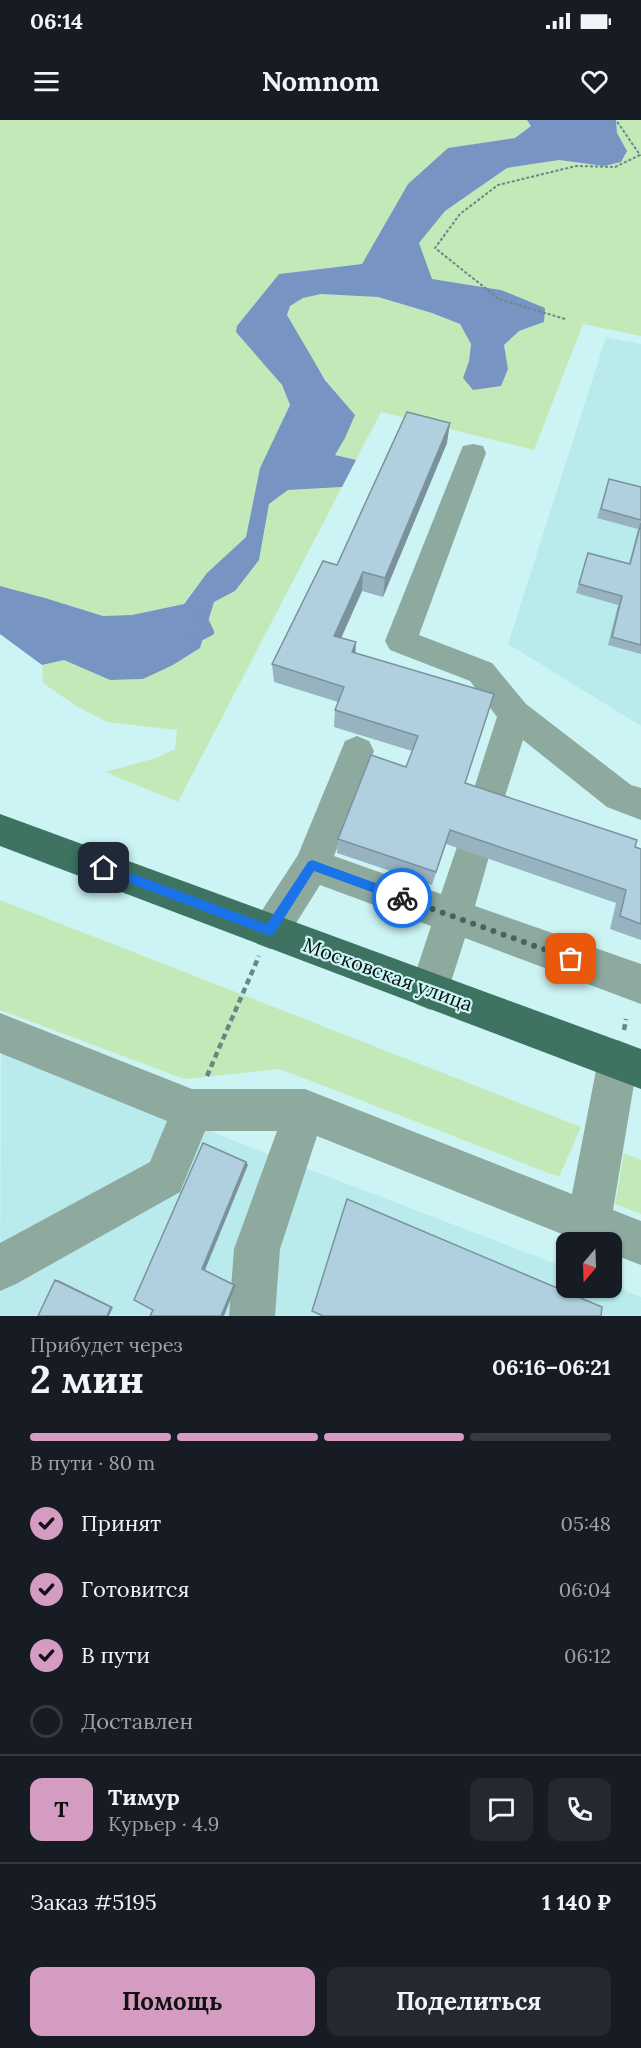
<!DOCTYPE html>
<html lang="ru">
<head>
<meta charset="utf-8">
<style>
	:root { --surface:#171b24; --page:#242831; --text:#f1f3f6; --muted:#9ea1a6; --line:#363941; --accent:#d49cc0 }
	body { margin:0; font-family:Lora,serif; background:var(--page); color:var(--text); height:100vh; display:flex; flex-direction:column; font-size:22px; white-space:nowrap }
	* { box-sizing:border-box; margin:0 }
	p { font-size:20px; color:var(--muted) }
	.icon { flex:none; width:33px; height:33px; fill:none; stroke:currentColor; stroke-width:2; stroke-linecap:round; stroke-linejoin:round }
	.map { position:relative; height:1196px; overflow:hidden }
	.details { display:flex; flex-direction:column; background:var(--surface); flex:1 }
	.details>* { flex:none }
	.needle { width:39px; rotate:199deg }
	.fabs { position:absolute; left:556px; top:1112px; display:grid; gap:12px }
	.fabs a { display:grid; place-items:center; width:66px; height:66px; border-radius:12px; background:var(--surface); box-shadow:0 2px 4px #0004; font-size:30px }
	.pin { position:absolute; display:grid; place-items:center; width:51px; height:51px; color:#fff; margin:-26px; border-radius:12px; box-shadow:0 3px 9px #0006 }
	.courier { position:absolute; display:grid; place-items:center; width:60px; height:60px; margin:-30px; border:4px solid #1a73e8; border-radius:50%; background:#fff; color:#222; box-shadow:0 2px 8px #0007 }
	.summary em { font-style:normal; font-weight:800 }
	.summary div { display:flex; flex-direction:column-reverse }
	.summary { display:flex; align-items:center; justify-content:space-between; height:102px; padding:0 30px }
	h1 { font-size:39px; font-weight:800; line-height:45px }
	.bar { display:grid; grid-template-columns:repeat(4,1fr); gap:9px 6px; align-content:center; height:72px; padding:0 30px }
	.bar i { height:8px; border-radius:4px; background:var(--line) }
	.bar .on { background:var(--accent) }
	.bar p { grid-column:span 4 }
	.line { display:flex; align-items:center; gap:15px; padding:0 30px; border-top:2px solid var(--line) }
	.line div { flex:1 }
	.round { display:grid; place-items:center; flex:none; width:63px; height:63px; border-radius:12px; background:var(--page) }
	ol { padding:0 30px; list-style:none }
	li { display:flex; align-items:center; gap:18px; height:66px }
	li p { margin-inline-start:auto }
	li .icon { padding:6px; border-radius:50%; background:var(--accent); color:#111; stroke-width:4 }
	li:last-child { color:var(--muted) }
	li i { width:33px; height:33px; border:3px solid var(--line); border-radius:50% }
	.action { display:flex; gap:12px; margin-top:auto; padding:12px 30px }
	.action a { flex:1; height:69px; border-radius:12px; background:var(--accent); color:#111; font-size:24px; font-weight:800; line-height:69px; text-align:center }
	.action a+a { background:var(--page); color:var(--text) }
	.status { display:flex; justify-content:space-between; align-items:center; height:42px; padding:0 30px; background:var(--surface); direction:ltr }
	.status svg { height:16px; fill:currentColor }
	header { display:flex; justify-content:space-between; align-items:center; height:78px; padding:0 30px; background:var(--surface); font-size:27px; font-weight:800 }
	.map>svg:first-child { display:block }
</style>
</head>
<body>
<div class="status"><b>06:14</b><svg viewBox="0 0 49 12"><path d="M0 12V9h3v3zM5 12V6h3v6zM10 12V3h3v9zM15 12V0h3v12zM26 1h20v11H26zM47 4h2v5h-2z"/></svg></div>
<header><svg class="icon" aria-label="menu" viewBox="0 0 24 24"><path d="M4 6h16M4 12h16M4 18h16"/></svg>Nomnom<svg class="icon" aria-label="heart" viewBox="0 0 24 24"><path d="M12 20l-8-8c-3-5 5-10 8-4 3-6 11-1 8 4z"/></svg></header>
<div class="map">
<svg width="641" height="1196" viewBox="0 0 641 1196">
	<rect width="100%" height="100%" fill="#cdf4f5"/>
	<path fill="#b9eaec" d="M606,217L641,224V606L508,524Z
		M1,926L240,1023L567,1148V1167L612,1165L641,1177V1196H0Z"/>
	<path fill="#c3e9b8" d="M0,0H527L531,6L515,18L448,28L408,64L362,144L279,154L263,176L266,245L282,266L290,285L260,348L246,417L207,453L183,484L132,495L103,496L45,478L0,466Z
		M616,0H641V216L583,204L534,330L381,292L356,340L334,335L345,318L355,295C328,264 304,232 287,195L290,186L303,178L321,174L377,177L432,193L460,204L471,224L469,241L463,258L508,249L504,225L519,211L544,202L501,170L431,159L419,123L445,91L507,48L559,40L604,46L627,31L617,13Z
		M342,367L178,682L105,652L156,638L175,629L177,610L107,602L76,586L43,563L42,545L64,540L110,560L143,559L173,545L200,528L214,482L235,471L259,440L269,384L288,370Z
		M0,780L581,1007L559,1057L280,949L184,959L0,890Z
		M624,1033L641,1040V1094L615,1084Z"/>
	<path fill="#7794c2" d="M527,0H616L617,13L627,31L621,42L604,46L559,40L507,48L445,91L419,123L432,159L501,170L545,188L544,202L519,211L504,225L508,249L501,266L473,270L463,258L469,241L471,224L460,204L432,193L378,177L321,174L303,178L290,186L287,195L325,260L355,295L345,318L335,335L356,340L342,367L288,370L269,384L259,440L235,471L214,482L200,528L173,545L143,559L110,560L64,540L42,545L0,514V466L45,478L103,496L132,495L184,484L207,453L246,417L260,348L290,285L282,265L236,212L237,206L279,154L362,144L408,64L448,28L515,18L531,6Z"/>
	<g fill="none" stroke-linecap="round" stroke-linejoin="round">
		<path stroke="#7794c2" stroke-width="8" d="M196,519L210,512L202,495"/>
		<path stroke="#6b8687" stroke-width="2" stroke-dasharray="3 2" stroke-linecap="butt" d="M565,199L499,179L435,128L460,94L498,65L576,46L615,47L640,35L616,0"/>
		<path stroke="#6b8687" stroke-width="4.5" stroke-dasharray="6 4" stroke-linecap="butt" d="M624,910L626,899
			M207,956L259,836"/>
		<path fill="#8eaa9f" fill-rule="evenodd" d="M473,324L483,326L486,333L419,515L492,543L526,584L631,665L641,668V700L607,687L523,620L498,698L486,703L474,698L468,687L497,597L470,561L390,530L385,521L460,333L463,326Z
			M357,616L369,621L374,631L334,736L441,774L459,721L472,716L485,721L490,733L475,786L641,844V884L465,818L444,884L430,890L416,884L410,870L431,806L320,765L283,824L270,829L257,824L251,811L257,798L298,735L345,621Z
			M0,893L192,969H305L572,1074L598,940L604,926L618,920L632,926L638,940L613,1090L641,1101V1145L612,1134V1122H582L317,1016L280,1129L275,1196H229L234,1129L277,1011H205L180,1072L16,1164L0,1171V1123L150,1042L167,1001L0,933Z"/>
		<path fill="#3d7360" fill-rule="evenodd" d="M0,694L641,929V969L0,726Z"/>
	</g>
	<path fill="#97b3c0" d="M447,323L383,477L362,471L341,518L356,522L355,533L494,574L465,663L641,729V820L610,809L616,783L446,724L432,765L337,733L338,719L406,647L412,631L334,607L335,590L338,582L274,562L272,544L337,445Z
		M609,359L641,367V534L608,525L618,485L576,473L588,433L629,444L638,409L597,398Z"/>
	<path fill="#7b929c" d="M450,303L447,323L383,477L385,458Z
		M363,452L362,471L334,534V516Z
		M356,522L355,541L352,532Z
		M246,1042L248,1045L205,1150L236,1165L224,1196H221L202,1149Z
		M55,1160H58L113,1187L109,1196H107Z"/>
	<path fill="#b0d0df" stroke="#7b929c" stroke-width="1.5" d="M407,292L450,303L385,458L363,452L334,516L356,522L352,532L494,574L465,663L637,720L635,727L641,729V804L620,796L626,770L450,710L436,752L338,719L371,635L406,647L418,616L335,590L344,567L272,544L323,441L337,445Z
		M609,359L641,367V400L601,389Z
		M641,403V525L612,517L622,476L579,464L588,433L630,444Z
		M203,1023L246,1042L202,1149L234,1165L221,1196H150L153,1190L134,1180Z
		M347,1079L602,1187L601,1196H323L312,1191Z
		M55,1160L111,1187L107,1196H38Z"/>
	<path fill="#1a73e8" d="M312,740L406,774L407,778L402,783L314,751L274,814L270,816L100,752L98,748L104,743L267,804L308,742Z"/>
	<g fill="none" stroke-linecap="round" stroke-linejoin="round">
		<path stroke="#4a6161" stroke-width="6" stroke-dasharray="0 10.8" d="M402,778L571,839"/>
	</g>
	<g text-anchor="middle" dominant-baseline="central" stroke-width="4.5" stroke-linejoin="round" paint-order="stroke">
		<g font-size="20" fill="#041212" stroke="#cdf4f5">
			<text transform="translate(388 854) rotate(20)">Московская улица</text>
		</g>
	</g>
</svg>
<div class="fabs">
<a><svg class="needle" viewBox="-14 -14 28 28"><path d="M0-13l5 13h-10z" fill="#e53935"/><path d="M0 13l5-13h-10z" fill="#9ea1a6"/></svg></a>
</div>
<div class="pin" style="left:571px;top:839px;background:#ea580c"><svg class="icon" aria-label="bag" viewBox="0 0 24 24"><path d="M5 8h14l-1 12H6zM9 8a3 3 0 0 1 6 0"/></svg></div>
<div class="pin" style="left:104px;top:748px;background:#1f2937"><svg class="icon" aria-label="home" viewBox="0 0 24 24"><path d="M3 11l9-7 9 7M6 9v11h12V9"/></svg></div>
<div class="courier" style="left:402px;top:778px"><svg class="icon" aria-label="bike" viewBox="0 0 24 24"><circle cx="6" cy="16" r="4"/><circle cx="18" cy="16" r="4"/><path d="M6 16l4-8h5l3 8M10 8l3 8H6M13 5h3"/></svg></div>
</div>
<section class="details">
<div class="summary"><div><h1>2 мин</h1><p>Прибудет через</p></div><em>06:16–06:21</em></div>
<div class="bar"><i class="on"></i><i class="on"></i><i class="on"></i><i></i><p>В пути · 80 m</p></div>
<ol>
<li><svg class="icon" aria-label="check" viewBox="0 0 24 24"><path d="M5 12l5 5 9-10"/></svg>Принят<p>05:48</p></li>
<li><svg class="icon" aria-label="check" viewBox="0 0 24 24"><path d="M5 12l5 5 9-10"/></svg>Готовится<p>06:04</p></li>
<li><svg class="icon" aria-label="check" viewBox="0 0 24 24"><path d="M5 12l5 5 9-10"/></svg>В пути<p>06:12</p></li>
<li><i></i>Доставлен</li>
</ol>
<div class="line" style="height:108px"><b class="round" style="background:var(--accent);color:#111">Т</b><div><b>Тимур</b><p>Курьер · 4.9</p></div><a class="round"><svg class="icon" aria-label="chat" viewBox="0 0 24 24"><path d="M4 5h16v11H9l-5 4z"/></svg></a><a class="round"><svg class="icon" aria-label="phone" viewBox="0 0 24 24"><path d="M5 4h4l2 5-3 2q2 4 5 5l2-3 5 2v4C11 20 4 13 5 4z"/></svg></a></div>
<div class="line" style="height:78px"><div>Заказ #5195</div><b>1 140 ₽</b></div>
<div class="action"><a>Помощь</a><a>Поделиться</a></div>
</section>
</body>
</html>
